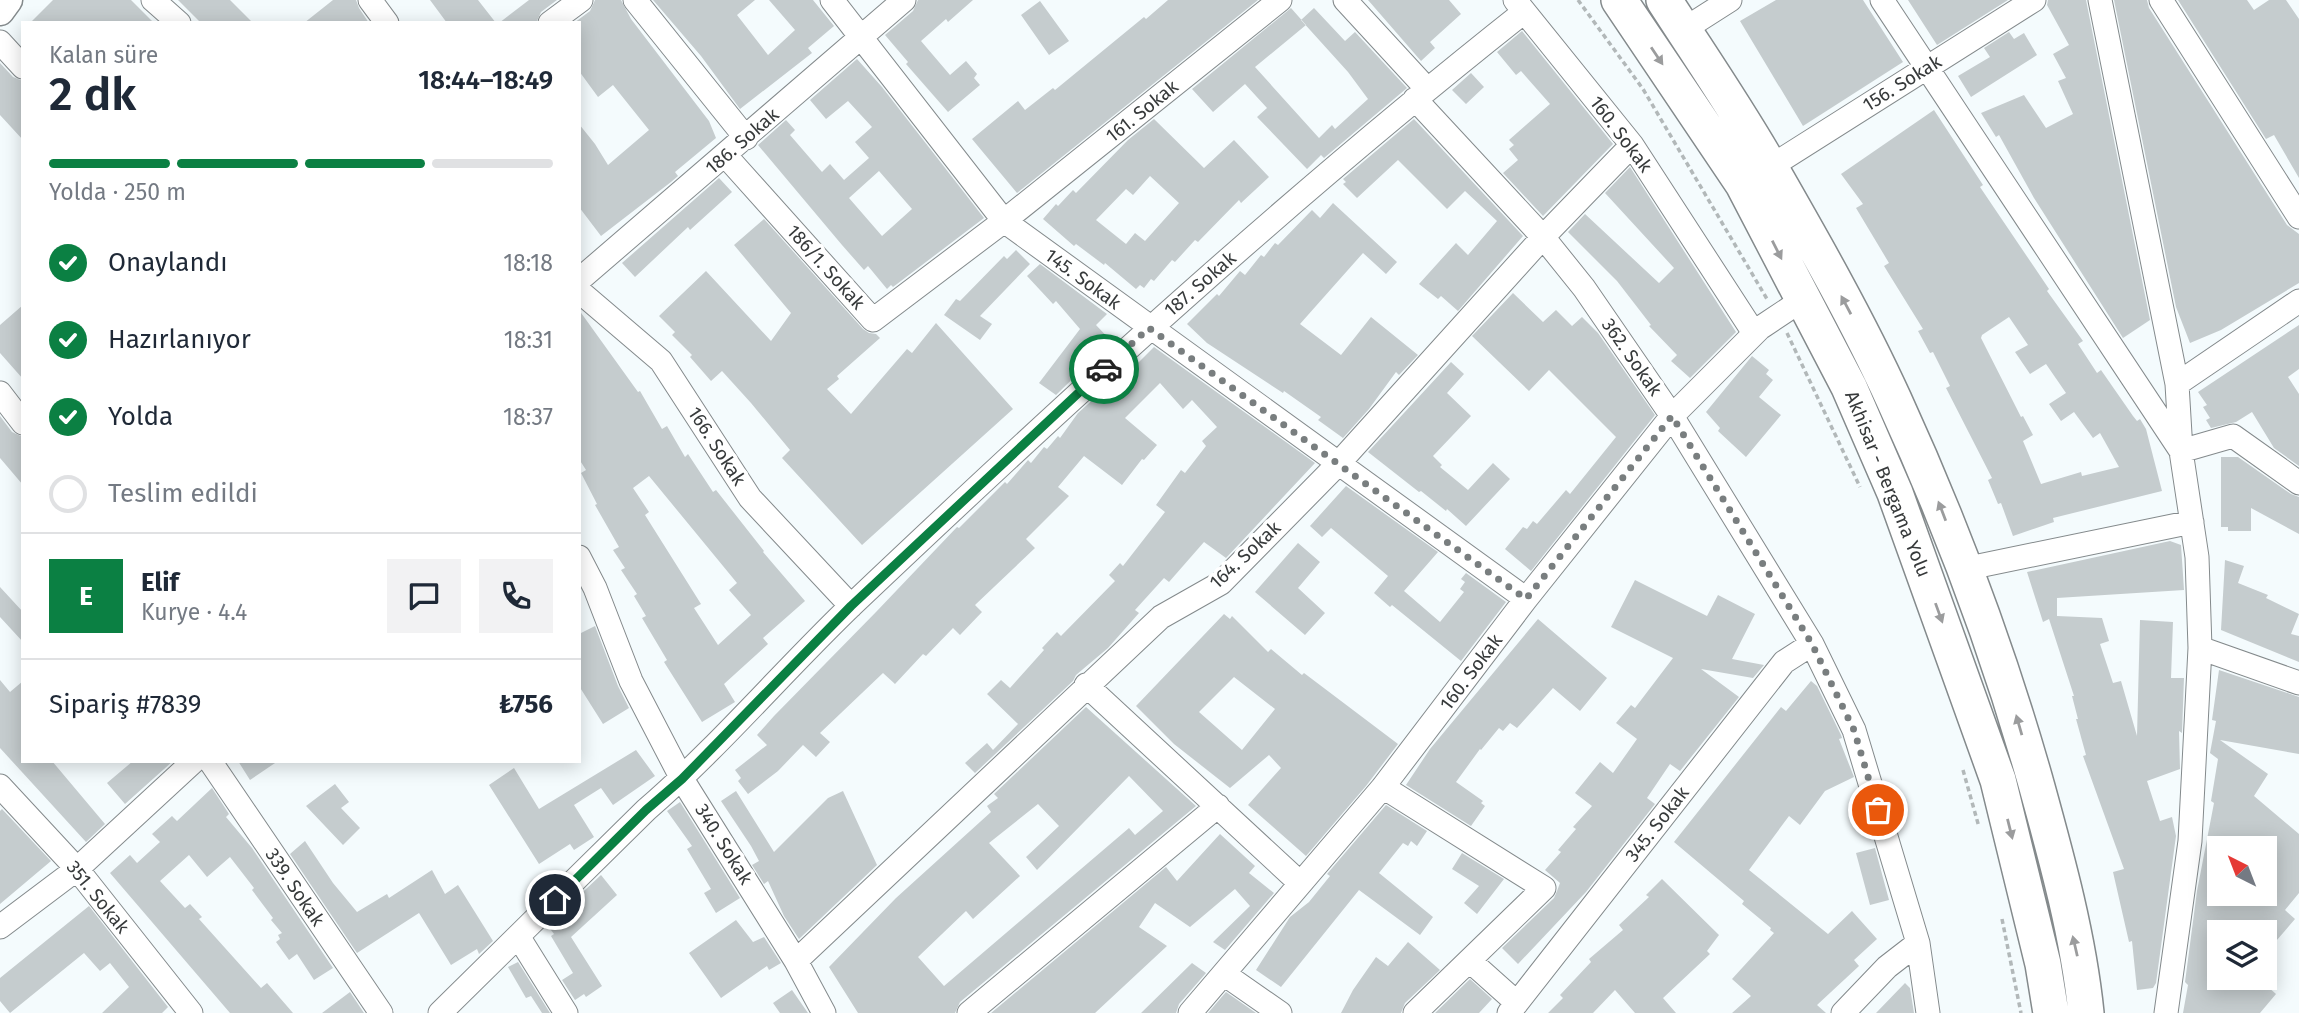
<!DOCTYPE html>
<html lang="tr">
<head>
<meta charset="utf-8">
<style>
	:root { --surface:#fff; --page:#f2f2f3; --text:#1f2937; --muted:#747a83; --line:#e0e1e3; --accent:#0b8043 }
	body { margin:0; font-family:"Fira Sans",sans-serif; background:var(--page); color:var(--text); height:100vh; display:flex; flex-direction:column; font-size:26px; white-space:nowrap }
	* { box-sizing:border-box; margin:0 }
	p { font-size:23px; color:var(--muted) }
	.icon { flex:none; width:38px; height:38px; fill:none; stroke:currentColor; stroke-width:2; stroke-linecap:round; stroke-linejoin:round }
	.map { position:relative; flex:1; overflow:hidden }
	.side { position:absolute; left:21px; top:21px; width:560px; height:742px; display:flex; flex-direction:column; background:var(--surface); border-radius:0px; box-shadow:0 4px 18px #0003 }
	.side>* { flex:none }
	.needle { width:46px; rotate:318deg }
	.tools { position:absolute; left:2207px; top:836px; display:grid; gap:14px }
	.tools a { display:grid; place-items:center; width:70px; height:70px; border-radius:0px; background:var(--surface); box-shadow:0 4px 18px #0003; font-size:35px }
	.pin { position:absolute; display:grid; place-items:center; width:60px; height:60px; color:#fff; margin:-30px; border:4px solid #fff; border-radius:50%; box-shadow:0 2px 7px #0007 }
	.courier { position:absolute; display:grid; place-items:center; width:70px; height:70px; margin:-35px; border:5px solid #0b8043; border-radius:50%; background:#fff; color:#222; box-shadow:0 2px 9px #0007 }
	.head em { font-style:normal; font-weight:600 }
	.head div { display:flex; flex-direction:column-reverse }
	.head { display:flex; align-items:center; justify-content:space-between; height:119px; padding:0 28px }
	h1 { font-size:46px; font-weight:600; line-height:52px }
	.bar { display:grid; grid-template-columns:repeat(4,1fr); gap:10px 7px; align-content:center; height:84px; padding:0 28px }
	.bar i { height:9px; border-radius:5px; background:var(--line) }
	.bar .on { background:var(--accent) }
	.bar p { grid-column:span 4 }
	.line { display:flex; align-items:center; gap:18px; padding:0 28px; border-top:2px solid var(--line) }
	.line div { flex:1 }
	.round { display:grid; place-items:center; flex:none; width:74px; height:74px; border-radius:0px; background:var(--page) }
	ol { padding:0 28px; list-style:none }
	li { display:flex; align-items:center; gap:21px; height:77px }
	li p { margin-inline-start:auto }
	li .icon { padding:7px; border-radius:50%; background:var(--accent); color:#fff; stroke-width:4 }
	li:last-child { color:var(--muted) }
	li i { width:38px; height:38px; border:4px solid var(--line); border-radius:50% }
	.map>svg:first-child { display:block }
</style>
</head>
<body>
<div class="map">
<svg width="2299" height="1013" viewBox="0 0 2299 1013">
	<rect width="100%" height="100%" fill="#f4fbfd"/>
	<path fill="#c5ccce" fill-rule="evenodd" d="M53,0H131L154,23H30Z
		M178,0H230L253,23H201Z
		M333,0H356L359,8L369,23H304Z
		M430,0H478L496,23H447Z
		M529,0H557L541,12L536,23H499Z
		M595,0H621L631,19L709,121L716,138L675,172L678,176L671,182L601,236L579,207V124L595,144L608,165L649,130L613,85L598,97L579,71V23H574L590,11Z
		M653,0H755L737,15L768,55L795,30L769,0H813L834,26L808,48L812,53L740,109L701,56Z
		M918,0H973L948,22L946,19L921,41L950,75L966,61L977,74L974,78L980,85L948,112L906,64L908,62L885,35L913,11Z
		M1168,0H1258L1017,193L972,139L1018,101L1025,110L1053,88L1055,90L1144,17L1146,19Z
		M1368,0H1449L1461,14L1430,42L1435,48L1421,61Z
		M1776,0H1863L1903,62L1803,126L1740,21Z
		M1908,0H2008L1937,45Z
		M2048,0H2086L2150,320L2123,338L2034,198L1999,135L1996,137L1981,113L2024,95L2046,128L2073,114L2058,81L2066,78L2053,54L2069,45L2047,5Z
		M2114,0H2147L2149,8L2287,225L2299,234V283L2221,330L2190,343L2176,307Z
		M2178,0H2247L2254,10L2269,0H2286L2299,19V178L2274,135L2266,139Z
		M1040,1L1069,41L1049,55L1021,15Z
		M1291,8L1306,25L1255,67L1319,138L1332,125L1335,129L1368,99L1348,72L1301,20L1314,8L1345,41L1355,32L1407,88L1324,158L1321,155L1307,169L1257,117L1267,108L1245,84L1213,112L1192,89Z
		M1522,31L1613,144L1543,216L1503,173L1518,160L1509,149L1514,145L1509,140L1550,104L1521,71L1516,75L1497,52Z
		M2009,32L2014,39L2024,33L2037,55L1971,97L1958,76L1990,57L1984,48Z
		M857,59L882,87L984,218L893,287L891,285L887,289L868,266L864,270L842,245L758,145L786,120L795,130L790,135L822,172L830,164L844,180L869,158L855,142L872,127L848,101L826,119L810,100ZM879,171L912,209L882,236L849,198Z
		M0,63L13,77L23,81V140L0,115Z
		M1471,73L1484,87L1466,104L1452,90Z
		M1934,110L1983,185L1980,187L2049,289L2047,291L2083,341L2078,344L2097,373L2101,370L2133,416L2137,421L2140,419L2146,429L2162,491L2053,518L2054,522L2013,536L2001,503L1998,504L1988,480L1992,478L1946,388L1950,386L1933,352L1930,353L1918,331L1923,329L1884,266L1889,263L1856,208L1863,204L1841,174ZM2009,317L2028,345L2015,352L2030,374L2046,364L2066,393L2049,404L2061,421L2074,412L2093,438L2100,433L2119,467L2082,476L2081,472L2041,484L2023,441L2033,435L2023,416L2021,417L1981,338L1982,335Z
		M1154,119L1204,168L1234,140L1269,177L1241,203L1239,200L1198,242L1195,240L1175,262L1172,260L1154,281L1151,279L1144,288L1140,285L1136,289L1105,263L1104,265L1076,244L1074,246L1043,219L1056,204L1058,206L1073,190L1076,193L1128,140ZM1150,176L1179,203L1145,241L1135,233L1126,244L1096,220L1126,189L1133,195Z
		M1414,119L1523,236L1458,311L1441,296L1438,299L1419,284L1456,243L1468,255L1497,221L1465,191L1447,209L1398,160L1357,198L1343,184L1346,182L1343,179Z
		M1630,167L1736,332L1690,378L1671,361L1677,355L1649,326L1651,325L1617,281L1568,232L1585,214L1659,283L1674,268L1605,193Z
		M719,178L732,192L690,230L688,227L635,277L622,263Z
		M1333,203L1397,262L1386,274L1363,253L1300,324L1341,355L1371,317L1418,355L1399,375L1396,372L1369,409L1343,438L1318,420L1321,417L1284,391L1283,393L1207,343L1187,324L1217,294L1219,296L1240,271L1245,275L1261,255L1264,257L1275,243L1278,245L1312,210L1320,218Z
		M764,219L863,329L869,333L876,334L880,338L837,376L839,379L827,389L851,414L907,349L912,353L936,323L1013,409L862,545L782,458L790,450L751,403L722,371L711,381L690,357L692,355L672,335L675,332L659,316L706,271L771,341L791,313L734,245Z
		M1016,250L1030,264L980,316L992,324L980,340L944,315L956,299L960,301L1004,256L1007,259Z
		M1040,264L1107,314L1096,325L1113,343L1101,354L1099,353L1056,395L1039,383L1080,329L1056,301L1053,304L1027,276Z
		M1513,293L1543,322L1556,310L1572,326L1582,317L1598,333L1655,415L1531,571L1505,549L1523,527L1527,529L1533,521L1537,524L1566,490L1570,494L1616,437L1549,370L1529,391L1472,336Z
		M23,305V379L0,353V325Z
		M579,310L638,392L640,391L662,429L667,426L685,457L688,454L713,492L716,490L764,551L763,552L805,601L763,638L768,644L724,684L735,702L702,722L664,662L667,660L642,618L646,616L634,596L637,594L621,570L625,568L613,550L619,547L595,505L597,504L581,473L586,470L579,459ZM649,476L737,583L729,590L751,615L718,645L694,608L701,604L645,515L649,512L633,488Z
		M2299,325V369L2288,377L2299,394V466L2274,448L2252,412L2236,422L2211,428L2206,420L2210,418L2203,407L2207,405L2198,392Z
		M1154,347L1315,463L1226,558L1204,542L1169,582L1164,578L1135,610L1139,613L1108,648L1076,675L1073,681L975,773L965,763L987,743L993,750L1018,724L987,694L1001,680L1010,688L1044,650L1042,648L1057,632L1061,636L1115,581L1109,575L1120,563L1123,566L1165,512L1156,505L1181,470L1185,473L1206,446L1202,441L1217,427L1192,400L1183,409L1160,383L1125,418L1157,445L1144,460L1142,459L1122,485L1084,456L1058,487L1069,496L1026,539L1035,548L975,605L982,612L960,635L953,628L926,656L923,654L895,684L883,673L820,733L830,742L816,757L803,745L778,771L748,794L738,781L741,778L735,770L767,745L757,735L774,716L876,612L957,527L959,528L1005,482L1007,484L1028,460L1031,463L1044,447L1047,449L1058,436L1060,438L1078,413L1097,396L1101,400L1122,377L1120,375L1133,363L1135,366Z
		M1752,356L1769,370L1766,374L1773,380L1759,397L1781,415L1746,457L1718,431L1720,428L1706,412Z
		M1451,362L1464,374L1447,393L1471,416L1433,456L1442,465L1440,467L1468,490L1493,463L1510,479L1466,526L1447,509L1446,511L1421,491L1419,492L1368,452Z
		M0,416L12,432L23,437V485L0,458Z
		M2221,457H2238L2291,494L2299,497V534L2251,508V531H2228V527H2221Z
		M1346,486L1438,552L1404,591L1440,622L1464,592L1460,589L1465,582L1461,579L1466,573L1506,602L1461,661L1392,605L1390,607L1374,593L1388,576L1331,528L1322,537L1310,526Z
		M2170,541L2181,545L2184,590L2057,598V616L2102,618L2109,641L2100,644L2113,683L2121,681L2137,736L2140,620L2173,622L2171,678H2184L2182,733L2179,731L2180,769L2147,781L2160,821L2172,817L2176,836L2156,983L2153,988L2137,990L2132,941L2129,942L2113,872L2124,869L2083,756L2086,755L2076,719H2078L2072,696H2074L2049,619L2043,622L2027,572Z
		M1298,543L1320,562L1298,588L1325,613L1305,635L1255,592Z
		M2225,560L2244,566L2238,583L2268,595L2266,598L2299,614L2291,634L2299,636V662L2221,630Z
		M1635,580L1707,616L1718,595L1755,614L1732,659L1764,665L1753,678L1701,669L1739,697L1680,771L1670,764L1647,798L1655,804L1586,892L1518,964L1502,948L1554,898L1557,891L1560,883L1545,870L1561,852L1558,850L1576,829L1573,827L1592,806L1575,793L1600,762L1613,773L1637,739L1616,723L1631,705L1635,708L1673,658L1611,627Z
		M0,587L23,612V642L0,617Z
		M1224,614L1230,619L1232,616L1268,652L1271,649L1302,675L1304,673L1398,744L1366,786L1306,856L1248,805L1281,768L1269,755L1230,788L1174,744L1136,706ZM1234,677L1275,709L1242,750L1199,712Z
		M1538,619L1607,678L1580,711L1553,688L1517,728L1510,723L1503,731L1499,728L1481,750L1480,749L1456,782L1483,801L1481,803L1485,806L1471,826L1406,785L1430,749Z
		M595,626L618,686L629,708L603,724L579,686V634Z
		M2219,670L2299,697V754L2220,740L2268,774L2254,796L2299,834V893L2285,910L2295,919L2264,955V933H2219V978H2258L2276,994L2260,1013H2183L2188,985L2185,982L2197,891L2214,803L2211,801L2218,759L2210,753L2216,721L2212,720ZM2219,849H2264V894H2219Z
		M0,680L10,692L23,681V761H52L105,824L86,842L0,748Z
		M1811,681L1817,686L1841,735L1842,738L1839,739L1854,777L1825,791L1800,825L1789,816L1749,870L1828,934L1852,911L1877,939L1854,960L1859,966L1817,1005L1826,1013H1732L1751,996L1732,979L1774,933L1770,930L1771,928L1742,904L1744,901L1674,842L1781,707L1786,711Z
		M1086,707L1196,806L960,1002L955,1013H858L829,967L896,898L991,812L987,806L998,798L994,794ZM1129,776L1163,811L1135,835L1129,828L944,986L918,957L966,911L973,919L1020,876L989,843L1038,804L1059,826L1026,857L1037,870Z
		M636,750L655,776L613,805L601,788L574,805L594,837L574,850L570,844L539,864L489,785L514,768L539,809Z
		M133,761H173L125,804L107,783Z
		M238,761H278L250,780Z
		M335,784L349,802L341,808L360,828L343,845L306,806Z
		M212,788L229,814L226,817L252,848L333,968L314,980L297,954L289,960L276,942L280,939L278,935L282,933L271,920L273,918L252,890L254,888L230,857L207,877L189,855L160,881L185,908L190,904L202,917L199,919L261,988L267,983L293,1013H230L110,873L130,855L137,863L160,842L152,834L172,816L177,821Z
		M736,791L774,852L828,798L843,791L877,865L799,939L784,916L768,881L764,884L752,865L759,861L751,846L721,801Z
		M680,802L740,898L716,913L704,893L711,889L687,849L692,846L667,811Z
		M1386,805L1427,831L1417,846L1411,841L1408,846L1403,843L1379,873L1433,917L1420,935L1359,890L1281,987L1256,970L1290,917L1309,902L1330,876L1327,874Z
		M2,809L51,861L0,904V811Z
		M1220,834L1255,866L1249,873L1274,893L1225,950L1213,942L1250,906L1235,889L1190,927L1155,903L1139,927L1167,946L1095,1013H991L1166,867L1177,881Z
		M305,841L333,883L357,912L387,894L389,898L432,870L445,894L458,885L493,941L479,954L477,949L451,965L419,913L357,953L290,854Z
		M1875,848L1889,900L1870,905L1856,853Z
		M1462,853L1504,879L1477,914L1464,903L1479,886L1452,869Z
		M601,875L617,895L571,937L602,986L586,997L584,994L575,1000L562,980L573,973L551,936L554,934L548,926L573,905L571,903Z
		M1662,879L1719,935L1707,951L1710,954L1663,998L1676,1013H1635L1615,990L1593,1013H1548L1563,998L1560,995L1591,962L1589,959L1623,930L1619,925L1649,897L1646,895Z
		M89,906L168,1007L162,1013H102L129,987L110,963L100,971L84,953L10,1013L0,1001V978Z
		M736,920L753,942L764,937L781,963L769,970L767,966L721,998L689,953Z
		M1408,942L1440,970L1405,1003L1401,1013H1341L1353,990L1376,957L1388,966Z
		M518,962L550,1013H542L531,996L526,998L508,967Z
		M1192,963L1206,973L1179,1004L1176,1013H1141Z
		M1470,979L1492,999L1479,1013H1435Z
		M1905,983L1910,988L1914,1013H1876Z
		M792,990L808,1013H780L773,1003Z
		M350,992L364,1013H322Z
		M1226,992L1256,1013H1208Z"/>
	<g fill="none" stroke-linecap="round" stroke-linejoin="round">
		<g stroke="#848a8c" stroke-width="25">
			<path id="minor" d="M153,0L179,23
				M370,0L387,23
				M635,0L746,138
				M832,0L1004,221L1526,599
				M1345,0L1427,89
				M1515,0L1632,145L1754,333
				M1882,0L2181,451L2233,436L2299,483
				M2100,0L2177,384L2181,451L2197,557L2200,648L2190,841L2166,1013
				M2161,0L2299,217
				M550,23L581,0
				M1683,30L1730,0
				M0,42L23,67
				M1415,99L1543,237L1584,288L1672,416L1812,644L1854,730L1918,943L1928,1013
				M725,155L873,320L1004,221L1280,0
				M1770,167L2034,0
				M579,280L904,0
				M579,291L661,361L750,498L851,606
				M2177,384L2299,301
				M0,393L23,423
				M579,557L595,588L631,681L682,779L796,961L824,1013
				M1964,569L2192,522
				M2200,648L2299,683
				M1086,685L1300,883
				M210,761L381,1013
				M0,786L77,869L191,1013
				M1383,787L1544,888L1415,1013
				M0,927L77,869L194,761
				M518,936L566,1013
				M796,961L1161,617L1221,583L1338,464L1543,237L1632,145
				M1470,961L1517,1003
				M1224,974L1280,1013
				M440,1013L646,810C720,746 783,671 853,604C1070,398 1290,197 1524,12
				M969,1013L1218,806
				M1190,1013L1383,787L1526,599L1672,416L1760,328L1802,300
				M1509,1013L1784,662L1812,644
				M1843,1013L1887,967L1918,943"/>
		</g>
		<g stroke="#848a8c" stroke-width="31">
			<path id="tertiary" d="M0,11L8,0"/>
		</g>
		<g stroke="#848a8c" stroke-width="38">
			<path id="primary" d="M1619,0L1743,184L1849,387L1895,493L1998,780L2043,964L2051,1013
				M1664,0C1700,56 1738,111 1771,169C1814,244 1858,321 1894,400C1950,522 1998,650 2035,780C2056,856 2078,934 2086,1013"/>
		</g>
		<path stroke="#b2b8b9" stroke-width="3.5" stroke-dasharray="5 3.5" stroke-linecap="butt" d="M1578,0L1643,89L1767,299
			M1787,333L1860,487
			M1963,770L1979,827
			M2002,919L2021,1013"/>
		<use href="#minor" stroke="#fff" stroke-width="23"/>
		<use href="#tertiary" stroke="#fff" stroke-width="28"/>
		<use href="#primary" stroke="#fff" stroke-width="35"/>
	</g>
	<defs><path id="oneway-solid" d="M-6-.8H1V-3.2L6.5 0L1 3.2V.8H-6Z" transform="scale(1.75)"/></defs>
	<g fill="#9b9c9d">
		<use href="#oneway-solid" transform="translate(1657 56) rotate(56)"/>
		<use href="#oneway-solid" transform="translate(1777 250) rotate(63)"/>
		<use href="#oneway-solid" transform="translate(1846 305) rotate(-118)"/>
		<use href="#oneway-solid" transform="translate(1942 511) rotate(-111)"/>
		<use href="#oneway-solid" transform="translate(1939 613) rotate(70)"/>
		<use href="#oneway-solid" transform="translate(2019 725) rotate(-106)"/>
		<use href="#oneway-solid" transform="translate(2010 829) rotate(76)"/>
		<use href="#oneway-solid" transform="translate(2075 946) rotate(-103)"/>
	</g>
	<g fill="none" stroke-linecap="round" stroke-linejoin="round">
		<path stroke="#797e7f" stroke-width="7" stroke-dasharray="0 12.6" d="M1104,369L1149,328L1526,599L1672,416L1812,644L1854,730L1878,810"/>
		<path stroke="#0b8043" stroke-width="9" d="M555,900L646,810L682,779L851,606L1104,369"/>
	</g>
	<g text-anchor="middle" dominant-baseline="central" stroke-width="7" stroke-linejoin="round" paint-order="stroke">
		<g font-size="19" fill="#373a3b" stroke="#fff">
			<text transform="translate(1902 83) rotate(-32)">156. Sokak</text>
			<text transform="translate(1142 111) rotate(-39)">161. Sokak</text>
			<text transform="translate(1621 134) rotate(53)">160. Sokak</text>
			<text transform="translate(742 141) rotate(-41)">186. Sokak</text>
			<text transform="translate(826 267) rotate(48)">186/1. Sokak</text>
			<text transform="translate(1083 279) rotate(36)">145. Sokak</text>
			<text transform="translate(1200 284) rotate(-41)">187. Sokak</text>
			<text transform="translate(1632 357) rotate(55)">362. Sokak</text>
			<text transform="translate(717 446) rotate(57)">166. Sokak</text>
			<text transform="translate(1888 484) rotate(68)">Akhisar - Bergama Yolu</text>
			<text transform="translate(1245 555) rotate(-43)">164. Sokak</text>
			<text transform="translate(1471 672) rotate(-53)">160. Sokak</text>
			<text transform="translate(1657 824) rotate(-52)">345. Sokak</text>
			<text transform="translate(724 844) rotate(58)">340. Sokak</text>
			<text transform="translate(295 887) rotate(56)">339. Sokak</text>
			<text transform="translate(98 897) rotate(51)">351. Sokak</text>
		</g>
	</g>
</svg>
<div class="tools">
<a><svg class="needle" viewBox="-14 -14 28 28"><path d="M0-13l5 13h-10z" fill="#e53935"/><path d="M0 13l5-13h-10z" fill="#747a83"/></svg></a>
<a><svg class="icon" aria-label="layers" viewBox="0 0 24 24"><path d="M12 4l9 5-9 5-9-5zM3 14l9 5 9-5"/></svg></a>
</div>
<div class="pin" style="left:1878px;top:810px;background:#ea580c"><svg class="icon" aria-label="bag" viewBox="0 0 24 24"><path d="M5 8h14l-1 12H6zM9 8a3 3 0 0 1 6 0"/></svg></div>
<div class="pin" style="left:555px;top:900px;background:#1f2937"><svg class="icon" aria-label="home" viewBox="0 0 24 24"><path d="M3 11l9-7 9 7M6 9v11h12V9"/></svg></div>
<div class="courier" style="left:1104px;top:369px"><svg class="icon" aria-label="car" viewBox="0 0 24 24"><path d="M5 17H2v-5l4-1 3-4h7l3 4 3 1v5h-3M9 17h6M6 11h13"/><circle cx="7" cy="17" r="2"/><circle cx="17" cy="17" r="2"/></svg></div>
<section class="side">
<div class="head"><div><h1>2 dk</h1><p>Kalan süre</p></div><em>18:44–18:49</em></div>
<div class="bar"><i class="on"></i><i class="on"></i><i class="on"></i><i></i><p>Yolda · 250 m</p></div>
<ol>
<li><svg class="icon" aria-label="check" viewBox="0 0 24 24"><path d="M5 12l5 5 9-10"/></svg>Onaylandı<p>18:18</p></li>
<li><svg class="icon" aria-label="check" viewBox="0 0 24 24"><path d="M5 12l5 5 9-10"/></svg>Hazırlanıyor<p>18:31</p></li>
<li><svg class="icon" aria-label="check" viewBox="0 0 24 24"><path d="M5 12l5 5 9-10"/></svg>Yolda<p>18:37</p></li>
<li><i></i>Teslim edildi</li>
</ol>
<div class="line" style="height:126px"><b class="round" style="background:var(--accent);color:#fff">E</b><div><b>Elif</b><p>Kurye · 4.4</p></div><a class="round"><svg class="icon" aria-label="chat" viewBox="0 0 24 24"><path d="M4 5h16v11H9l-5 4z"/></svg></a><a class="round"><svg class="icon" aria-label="phone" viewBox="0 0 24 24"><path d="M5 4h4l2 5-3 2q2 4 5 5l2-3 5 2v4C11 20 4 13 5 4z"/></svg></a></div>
<div class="line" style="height:91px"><div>Sipariş #7839</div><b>₺756</b></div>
</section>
</div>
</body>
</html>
